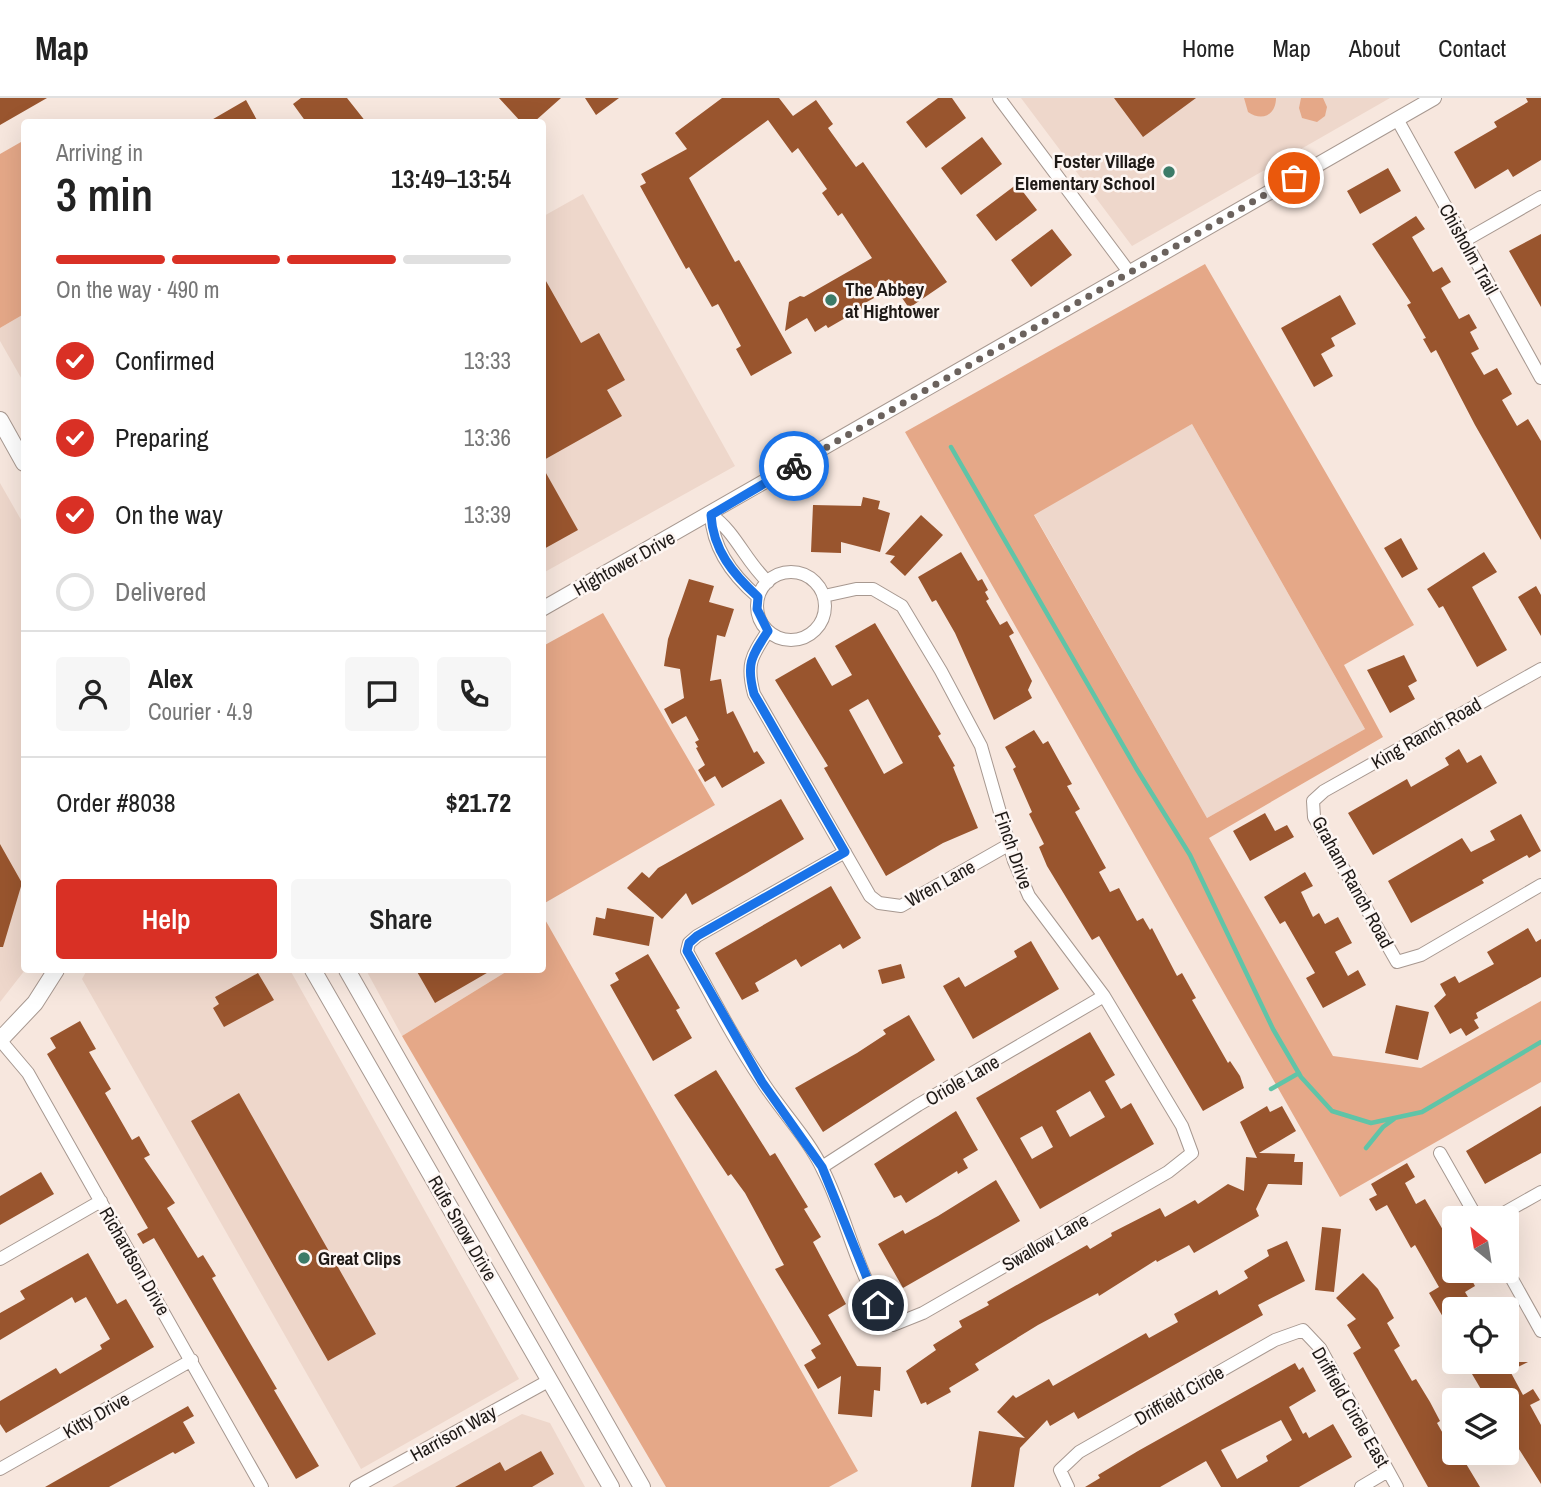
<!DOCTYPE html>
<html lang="en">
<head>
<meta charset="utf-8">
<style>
	:root { --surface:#fff; --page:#f6f6f6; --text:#222; --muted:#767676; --line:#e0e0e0; --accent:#d93025 }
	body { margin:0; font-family:"Archivo Narrow",sans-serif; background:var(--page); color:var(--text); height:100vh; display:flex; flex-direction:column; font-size:26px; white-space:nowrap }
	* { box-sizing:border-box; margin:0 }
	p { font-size:23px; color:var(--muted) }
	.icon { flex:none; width:38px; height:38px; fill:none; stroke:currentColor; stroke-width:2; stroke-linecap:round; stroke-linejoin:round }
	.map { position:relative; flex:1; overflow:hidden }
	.details { position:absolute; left:21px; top:21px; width:525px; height:854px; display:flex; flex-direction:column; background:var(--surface); border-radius:7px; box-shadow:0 7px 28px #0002 }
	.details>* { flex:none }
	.needle { width:46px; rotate:330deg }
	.buttons { position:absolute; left:1442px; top:1108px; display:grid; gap:14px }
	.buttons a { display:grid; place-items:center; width:77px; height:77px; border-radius:7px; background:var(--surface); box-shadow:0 7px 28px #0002; font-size:35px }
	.pin { position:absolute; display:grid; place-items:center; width:60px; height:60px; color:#fff; margin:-30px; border:4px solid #fff; border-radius:50%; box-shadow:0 2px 7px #0007 }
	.courier { position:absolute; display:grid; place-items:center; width:70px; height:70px; margin:-35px; border:5px solid #1a73e8; border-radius:50%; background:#fff; color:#222; box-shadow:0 2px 9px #0007 }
	.summary em { font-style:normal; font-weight:600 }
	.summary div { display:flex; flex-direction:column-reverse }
	.summary { display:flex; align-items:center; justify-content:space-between; height:119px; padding:0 35px }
	h1 { font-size:46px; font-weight:600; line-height:52px }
	.bar { display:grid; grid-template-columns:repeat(4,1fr); gap:10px 7px; align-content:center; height:84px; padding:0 35px }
	.bar i { height:9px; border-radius:5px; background:var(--line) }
	.bar .selected { background:var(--accent) }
	.bar p { grid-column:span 4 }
	.line { display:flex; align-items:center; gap:18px; padding:0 35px; border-top:2px solid var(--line) }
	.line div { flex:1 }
	.round { display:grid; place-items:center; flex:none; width:74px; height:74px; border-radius:7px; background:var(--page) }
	ol { padding:0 35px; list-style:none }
	li { display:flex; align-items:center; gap:21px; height:77px }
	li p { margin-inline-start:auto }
	li .icon { padding:7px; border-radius:50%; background:var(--accent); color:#fff; stroke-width:4 }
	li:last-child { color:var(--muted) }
	li i { width:38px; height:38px; border:4px solid var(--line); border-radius:50% }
	.cta { display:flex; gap:14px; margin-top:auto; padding:14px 35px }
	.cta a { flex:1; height:80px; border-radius:7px; background:var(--accent); color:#fff; font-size:28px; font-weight:600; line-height:80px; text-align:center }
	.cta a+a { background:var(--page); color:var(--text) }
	header { display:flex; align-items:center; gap:42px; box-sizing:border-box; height:98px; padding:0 35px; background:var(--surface); border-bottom:2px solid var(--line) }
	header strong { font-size:33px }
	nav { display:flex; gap:38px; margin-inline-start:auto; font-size:24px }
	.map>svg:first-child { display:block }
</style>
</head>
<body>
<header>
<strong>Map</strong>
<nav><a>Home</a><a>Map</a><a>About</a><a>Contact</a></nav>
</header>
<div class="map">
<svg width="1541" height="1389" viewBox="0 0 1541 1389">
	<rect width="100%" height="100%" fill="#f7e7de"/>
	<path fill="#eed7cb" d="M1021,0H1390L1132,148Z
		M583,96L735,368L543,475L542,119Z
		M24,216V285L0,243V230Z
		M1192,326L1365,631L1207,720L1034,416Z
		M0,385L24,427L25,872L0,904Z
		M87,872H290L519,1281L361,1371L82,881Z
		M366,872H509L402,938Z
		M522,1316L550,1325L585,1389H392Z"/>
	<path fill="#e5a888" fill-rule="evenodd" d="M1244,0H1276C1276,17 1262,24 1248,14Z
		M1301,0H1323L1327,9L1325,18L1317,24L1302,20L1299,10Z
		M21,44L24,50V216L0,230V56Z
		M1205,166L1414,527L1344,567L1383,639L1209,740L1333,958L1421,970L1541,903V984L1340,1099L905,334ZM1192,326L1365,631L1207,720L1034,417Z
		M603,515L715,707L543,806V548Z
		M543,818L858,1373L829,1389H666L402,938L509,872H542Z"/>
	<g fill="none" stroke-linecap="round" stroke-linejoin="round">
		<path stroke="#60c4a7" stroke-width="4.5" d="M951,349L1136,670L1190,757L1273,931L1301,979L1332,1013L1371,1025L1422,1014L1541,944
			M1271,991L1299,975
			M1366,1050L1383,1029L1394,1021"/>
	</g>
	<path fill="#99552e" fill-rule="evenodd" d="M0,0H47L0,27Z
		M301,0H347L366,24H306L293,6Z
		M499,0H561L534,24H521Z
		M585,0H619L596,17Z
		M722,0H779L793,18L816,2L833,26L828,30L856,69L863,64L947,184L909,210L889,181L870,193L874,200L865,205L866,208L828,230L826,227L815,234L807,220L785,233L789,204L800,198L804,199L872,160L842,115L838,118L822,95L827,91L798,50L792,55L768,22L689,80L735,164L739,162L792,255L751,278L736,251L741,248L718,206L712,209L689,169L686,171L640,88L646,85L641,76L687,51L675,35Z
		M938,0H952L966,20L926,50L906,24Z
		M1114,0H1196L1143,39Z
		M1526,0H1541V62L1513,79L1508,71L1475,91L1454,54L1497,29L1494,24L1528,4Z
		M246,2L258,24H208Z
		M982,39L1002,66L961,97L941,70Z
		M1388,70L1401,93L1360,116L1347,93Z
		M1017,86L1037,112L996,143L976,117Z
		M1416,118L1425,131L1412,139L1433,174L1442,169L1451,184L1441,190L1459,221L1469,216L1477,230L1470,234L1479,251L1471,255L1484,277L1497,270L1512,296L1502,302L1517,328L1528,321L1541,343V442L1475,327L1436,252L1431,255L1423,241L1426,240L1407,207L1411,205L1372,146Z
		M1052,131L1072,157L1031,189L1011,162Z
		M1541,136V209L1509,153Z
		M542,176L581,245L599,235L625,282L607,292L622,318L542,363Z
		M1340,197L1356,226L1331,240L1335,248L1321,256L1333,278L1314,289L1281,230Z
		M542,368L578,432L542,452Z
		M863,399L880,403L878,411L890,415L880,454L841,444V455L811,454L813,407L861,408Z
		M921,417L943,437L905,478L890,464L895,458L885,456Z
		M1401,440L1418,471L1402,480L1384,450Z
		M961,454L978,483L982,481L988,492L985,494L989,501L986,503L1000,527L1007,523L1014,535L1009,538L1032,583L1028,592L1032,600L994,622L955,535L936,502L932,504L918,479Z
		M1484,454L1497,474L1472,489L1507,552L1477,569L1443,508L1439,510L1427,491Z
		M689,481L714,488L709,504L734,511L725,539L717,537L710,583L721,581L727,616L733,613L754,655L757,653L765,665L722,690L715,678L705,684L698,672L705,667L696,650L698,649L695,644L699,642L686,618L672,626L664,611L684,600L680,571L664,568L668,541Z
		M1536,488L1541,497V538L1518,499Z
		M875,525L941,636L938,638L955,668L953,669L978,730L943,745L886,778L824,670L828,668L775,582L815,559L832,588L852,577L835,548ZM868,601L903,665L884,676L849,612Z
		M1404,557L1417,583L1408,588L1415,601L1390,615L1367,572Z
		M1034,632L1043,646L1048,643L1072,686L1067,688L1080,711L1075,714L1106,770L1099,774L1110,794L1119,790L1137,823L1143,820L1150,832L1152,830L1177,878L1182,875L1196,900L1192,902L1228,965L1230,963L1240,978L1244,990L1203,1013L1099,838L1092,842L1047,768L1039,749L1044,746L1029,716L1032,714L1013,671L1016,669L1005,649Z
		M1459,651L1467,665L1481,657L1497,685L1373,757L1348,715L1407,681L1411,689L1449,667L1445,660Z
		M781,701L804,741L747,775L692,807L686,795L662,821L627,790L642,774L649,780L658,770Z
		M1265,715L1275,733L1287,727L1294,739L1250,763L1233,733Z
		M1521,716L1541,753L1529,760L1527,757L1482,782L1484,785L1411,825L1388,783L1462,740L1471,754L1495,742L1490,733Z
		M0,746L22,785L3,849H0Z
		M1305,774L1313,788L1301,794L1313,819L1319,815L1325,826L1338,819L1352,845L1335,854L1348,878L1358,872L1366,887L1323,910L1306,880L1315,875L1285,823L1280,826L1264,799Z
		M831,788L861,840L843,851L840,846L801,869L796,861L755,885L759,893L742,902L715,855Z
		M607,810L654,819L649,848L593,837L596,819L605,821Z
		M1528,830L1536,844L1541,841V879L1476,915L1478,920L1474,922L1479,930L1466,938L1461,930L1450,936L1434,908L1446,897L1440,886L1455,878L1459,885L1494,866L1487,854Z
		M1031,843L1059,891L973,941L943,888L959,879L965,889L1017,859L1014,853Z
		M648,856L680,910L676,912L692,940L653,963L610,887L619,882L615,875Z
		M901,866L905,880L882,886L878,872Z
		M416,872H492L435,905Z
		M258,875L274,902L224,929L213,910L219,906L215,899Z
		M1396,907L1429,914L1418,962L1385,955Z
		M909,917L935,962L823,1034L795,990L857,955L886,936L883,932Z
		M80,923L96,951L89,954L111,991L105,995L132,1042L139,1038L150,1057L144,1060L175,1105L167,1110L198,1160L203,1157L216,1178L212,1180L277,1291L274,1292L319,1368L296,1381L154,1140L143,1146L137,1136L148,1130L47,956L56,950L50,940Z
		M1090,934L1115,977L1105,983L1121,1011L1131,1005L1154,1046L1040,1111L976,1000ZM1090,993L1105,1019L1070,1039L1056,1013ZM1042,1028L1053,1049L1032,1061L1020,1040Z
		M716,972L770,1058L775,1055L808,1109L804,1111L821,1139L813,1144L846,1206L828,1217L857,1268L881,1269L880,1293L874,1292L872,1319L838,1316L841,1278L818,1291L804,1267L816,1260L811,1252L821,1246L775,1171L784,1167L745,1095L731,1076L728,1078L674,997Z
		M239,995L376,1236L328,1263L191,1023Z
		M1267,1008L1270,1014L1282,1008L1296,1033L1259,1055L1295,1056L1294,1064H1303L1302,1087L1268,1086L1256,1111L1259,1118L1194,1155L1189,1147L1157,1164L1156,1162L1099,1198L1098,1195L1038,1227L975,1266L979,1272L949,1290L951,1294L927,1307L926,1304L921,1306L906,1273L936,1252L933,1247L962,1229L959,1223L989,1207L987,1204L1087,1147L1090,1151L1112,1138L1111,1135L1160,1110L1165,1119L1195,1102L1198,1106L1228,1086L1244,1093L1246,1059L1257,1060L1240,1024Z
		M1541,1008V1055L1485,1086L1466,1053Z
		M956,1013L978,1052L963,1061L968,1070L958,1076L957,1073L906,1105L901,1097L894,1100L874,1066Z
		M1407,1065L1415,1079L1405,1085L1416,1106L1425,1101L1454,1151V1181L1467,1173L1475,1188L1465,1194L1475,1211H1454V1238L1429,1195L1439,1189L1415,1147L1411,1150L1387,1107L1376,1113L1369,1101L1377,1097L1371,1086Z
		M41,1074L54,1096L0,1127V1098Z
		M996,1082L1020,1123L903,1190L878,1146L903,1132L905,1136L938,1118Z
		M1322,1129L1341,1131L1334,1194L1315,1192Z
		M1287,1143L1305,1183L1258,1207L1263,1217L1078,1321L1074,1314L1050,1328L1047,1322L1020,1350L1014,1389H971L979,1333L1025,1340L997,1314L1013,1297L1016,1300L1049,1281L1053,1288L1146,1235L1149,1240L1178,1224L1174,1216L1217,1192L1219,1197L1248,1180L1244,1173L1269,1158L1267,1152Z
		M88,1155L117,1206L126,1201L154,1249L6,1335L0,1326V1303L56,1270L60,1276L102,1251L100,1247L110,1241L86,1199L75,1205L72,1199L0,1242V1215L25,1201L20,1193Z
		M1363,1175L1378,1191L1394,1220L1387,1225L1400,1248L1394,1252L1412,1283L1416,1281L1430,1304L1440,1323L1437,1325L1458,1362L1462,1359L1480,1389H1428L1353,1255L1361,1250L1347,1227L1356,1221L1336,1200Z
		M1507,1243L1518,1264H1528L1510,1273L1523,1297L1533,1291L1540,1302L1530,1307L1541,1327V1386L1507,1332V1302H1498L1493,1293L1485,1298L1472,1276L1494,1264H1507Z
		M1295,1265L1299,1272L1303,1269L1316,1293L1289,1309L1303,1336L1306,1334L1309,1340L1333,1326L1352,1359L1299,1389H1221L1206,1363L1160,1389H1085L1100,1380L1098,1377L1138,1353ZM1281,1322L1292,1342L1266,1358L1268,1363L1237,1381L1221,1352Z
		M188,1308L194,1318L183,1324L195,1345L175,1356L173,1354L109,1389H45Z
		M541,1353L554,1376L532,1389H455L500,1364L505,1373Z"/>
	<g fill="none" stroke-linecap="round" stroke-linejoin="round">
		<g stroke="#a79890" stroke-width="14">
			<path id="minor" d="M999,0L1129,174
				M1397,21L1541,280
				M1464,143L1541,99
				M711,417C713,451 732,477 758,499
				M711,417C736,434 745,463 768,484
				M757 508a34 34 0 1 1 68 0a34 34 0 1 1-68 0Z
				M824,498L856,491H873L902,508L941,573L981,648L1014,763L1029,798L1104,898L1182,1028L1192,1055L1168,1074L923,1215L893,1227C857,1182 849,1123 823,1072C808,1040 781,1013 762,983C734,942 711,897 687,853L689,845L697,838L845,754
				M768,533C751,559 746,566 754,596L870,798L879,805L901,808L1010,746
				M1541,571L1324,693L1313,703L1314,719L1397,864L1421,857L1541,787
				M0,942L28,975L262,1389
				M1440,1055L1477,1120
				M822,1069L918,1007L1104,898
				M1495,1120L1541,1094
				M0,1161L101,1103
				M1507,1172L1541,1233
				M0,1371L192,1262
				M356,1389L550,1282
				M1068,1389L1060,1372L1079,1354L1275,1242L1303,1232L1320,1250L1397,1389
				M1361,1389L1388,1373"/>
		</g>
		<g stroke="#a79890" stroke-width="16">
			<path id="tertiary" d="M542,511L1434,0"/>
		</g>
		<g stroke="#a79890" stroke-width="18">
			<path id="secondary" d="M0,322L24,365
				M313,872L611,1389
				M347,872L642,1389
				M0,942L35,905L56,872"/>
		</g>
		<use href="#minor" stroke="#fff" stroke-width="12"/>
		<use href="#tertiary" stroke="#fff" stroke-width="14"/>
		<use href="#secondary" stroke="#fff" stroke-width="16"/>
	</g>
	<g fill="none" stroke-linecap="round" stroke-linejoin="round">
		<path stroke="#6b625d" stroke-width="7" stroke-dasharray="0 12.6" d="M794,368L1294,80"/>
		<path stroke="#1a73e8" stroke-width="9" d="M794,368L711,417C713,452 733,476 758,499L757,511L768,533C751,559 746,566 754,596L845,754L697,838L689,845L687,853L762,984L822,1069L878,1207"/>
	</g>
	<g fill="#3c7b68" stroke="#fdf6f3" stroke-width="2.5">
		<circle cx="1169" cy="74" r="7"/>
		<circle cx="831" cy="202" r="7"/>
		<circle cx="304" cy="1160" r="7"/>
	</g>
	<g text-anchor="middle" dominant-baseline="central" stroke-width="5" stroke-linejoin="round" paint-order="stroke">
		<g font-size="19" font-weight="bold" fill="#1f1a17" stroke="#fdf6f3" text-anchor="start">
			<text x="1155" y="63" text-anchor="end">Foster Village<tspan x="1155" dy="22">Elementary School</tspan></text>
			<text x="845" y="191">The Abbey<tspan x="845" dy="22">at Hightower</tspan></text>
			<text x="318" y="1160">Great Clips</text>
		</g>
		<g font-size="19" fill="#1f1a17" stroke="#fdf6f3">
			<text transform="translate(1469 151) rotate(61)">Chisholm Trail</text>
			<text transform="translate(624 465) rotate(-29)">Hightower Drive</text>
			<text transform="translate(1426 635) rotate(-30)">King Ranch Road</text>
			<text transform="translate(1014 752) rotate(71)">Finch Drive</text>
			<text transform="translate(1353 784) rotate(61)">Graham Ranch Road</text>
			<text transform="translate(940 785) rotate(-29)">Wren Lane</text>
			<text transform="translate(962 982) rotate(-30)">Oriole Lane</text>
			<text transform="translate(463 1130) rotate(60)">Rufe Snow Drive</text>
			<text transform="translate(1045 1144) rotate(-30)">Swallow Lane</text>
			<text transform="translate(135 1163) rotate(60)">Richardson Drive</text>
			<text transform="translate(1179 1297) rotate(-30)">Driffield Circle</text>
			<text transform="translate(1351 1309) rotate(60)">Driffield Circle East</text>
			<text transform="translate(96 1317) rotate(-30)">Kitty Drive</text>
			<text transform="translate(453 1335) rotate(-29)">Harrison Way</text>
		</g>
	</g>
</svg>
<div class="buttons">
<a><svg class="needle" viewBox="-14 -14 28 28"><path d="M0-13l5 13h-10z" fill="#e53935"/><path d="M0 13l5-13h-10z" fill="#767676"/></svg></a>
<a><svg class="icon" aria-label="locate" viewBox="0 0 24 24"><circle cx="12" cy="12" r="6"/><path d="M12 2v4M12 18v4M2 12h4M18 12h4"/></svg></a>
<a><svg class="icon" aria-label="layers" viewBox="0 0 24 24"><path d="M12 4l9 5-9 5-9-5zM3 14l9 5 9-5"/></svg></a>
</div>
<div class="pin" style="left:1294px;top:80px;background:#ea580c"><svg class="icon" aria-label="bag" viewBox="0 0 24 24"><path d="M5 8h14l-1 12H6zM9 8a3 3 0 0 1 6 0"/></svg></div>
<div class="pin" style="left:878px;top:1207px;background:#1f2937"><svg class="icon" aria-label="home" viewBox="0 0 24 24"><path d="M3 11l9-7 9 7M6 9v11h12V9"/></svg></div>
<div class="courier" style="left:794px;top:368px"><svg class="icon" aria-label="bike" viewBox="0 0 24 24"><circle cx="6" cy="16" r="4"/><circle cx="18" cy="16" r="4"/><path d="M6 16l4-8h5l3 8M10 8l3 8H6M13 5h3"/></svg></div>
<section class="details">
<div class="summary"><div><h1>3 min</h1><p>Arriving in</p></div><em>13:49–13:54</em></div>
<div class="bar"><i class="selected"></i><i class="selected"></i><i class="selected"></i><i></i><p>On the way · 490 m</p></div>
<ol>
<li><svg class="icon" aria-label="check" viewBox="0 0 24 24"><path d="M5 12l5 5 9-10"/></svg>Confirmed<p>13:33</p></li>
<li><svg class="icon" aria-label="check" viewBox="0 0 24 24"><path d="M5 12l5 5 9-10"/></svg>Preparing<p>13:36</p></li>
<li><svg class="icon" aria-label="check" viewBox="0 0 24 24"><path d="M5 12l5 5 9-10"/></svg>On the way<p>13:39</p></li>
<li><i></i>Delivered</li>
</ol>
<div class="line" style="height:126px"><a class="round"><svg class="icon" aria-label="person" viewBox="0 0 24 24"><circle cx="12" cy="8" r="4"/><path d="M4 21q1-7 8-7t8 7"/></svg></a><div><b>Alex</b><p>Courier · 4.9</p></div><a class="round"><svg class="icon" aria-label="chat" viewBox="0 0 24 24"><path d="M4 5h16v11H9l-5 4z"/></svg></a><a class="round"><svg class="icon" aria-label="phone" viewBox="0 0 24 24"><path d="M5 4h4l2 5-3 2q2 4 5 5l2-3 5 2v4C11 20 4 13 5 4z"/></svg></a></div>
<div class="line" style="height:91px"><div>Order #8038</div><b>$21.72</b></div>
<div class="cta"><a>Help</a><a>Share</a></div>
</section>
</div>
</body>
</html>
